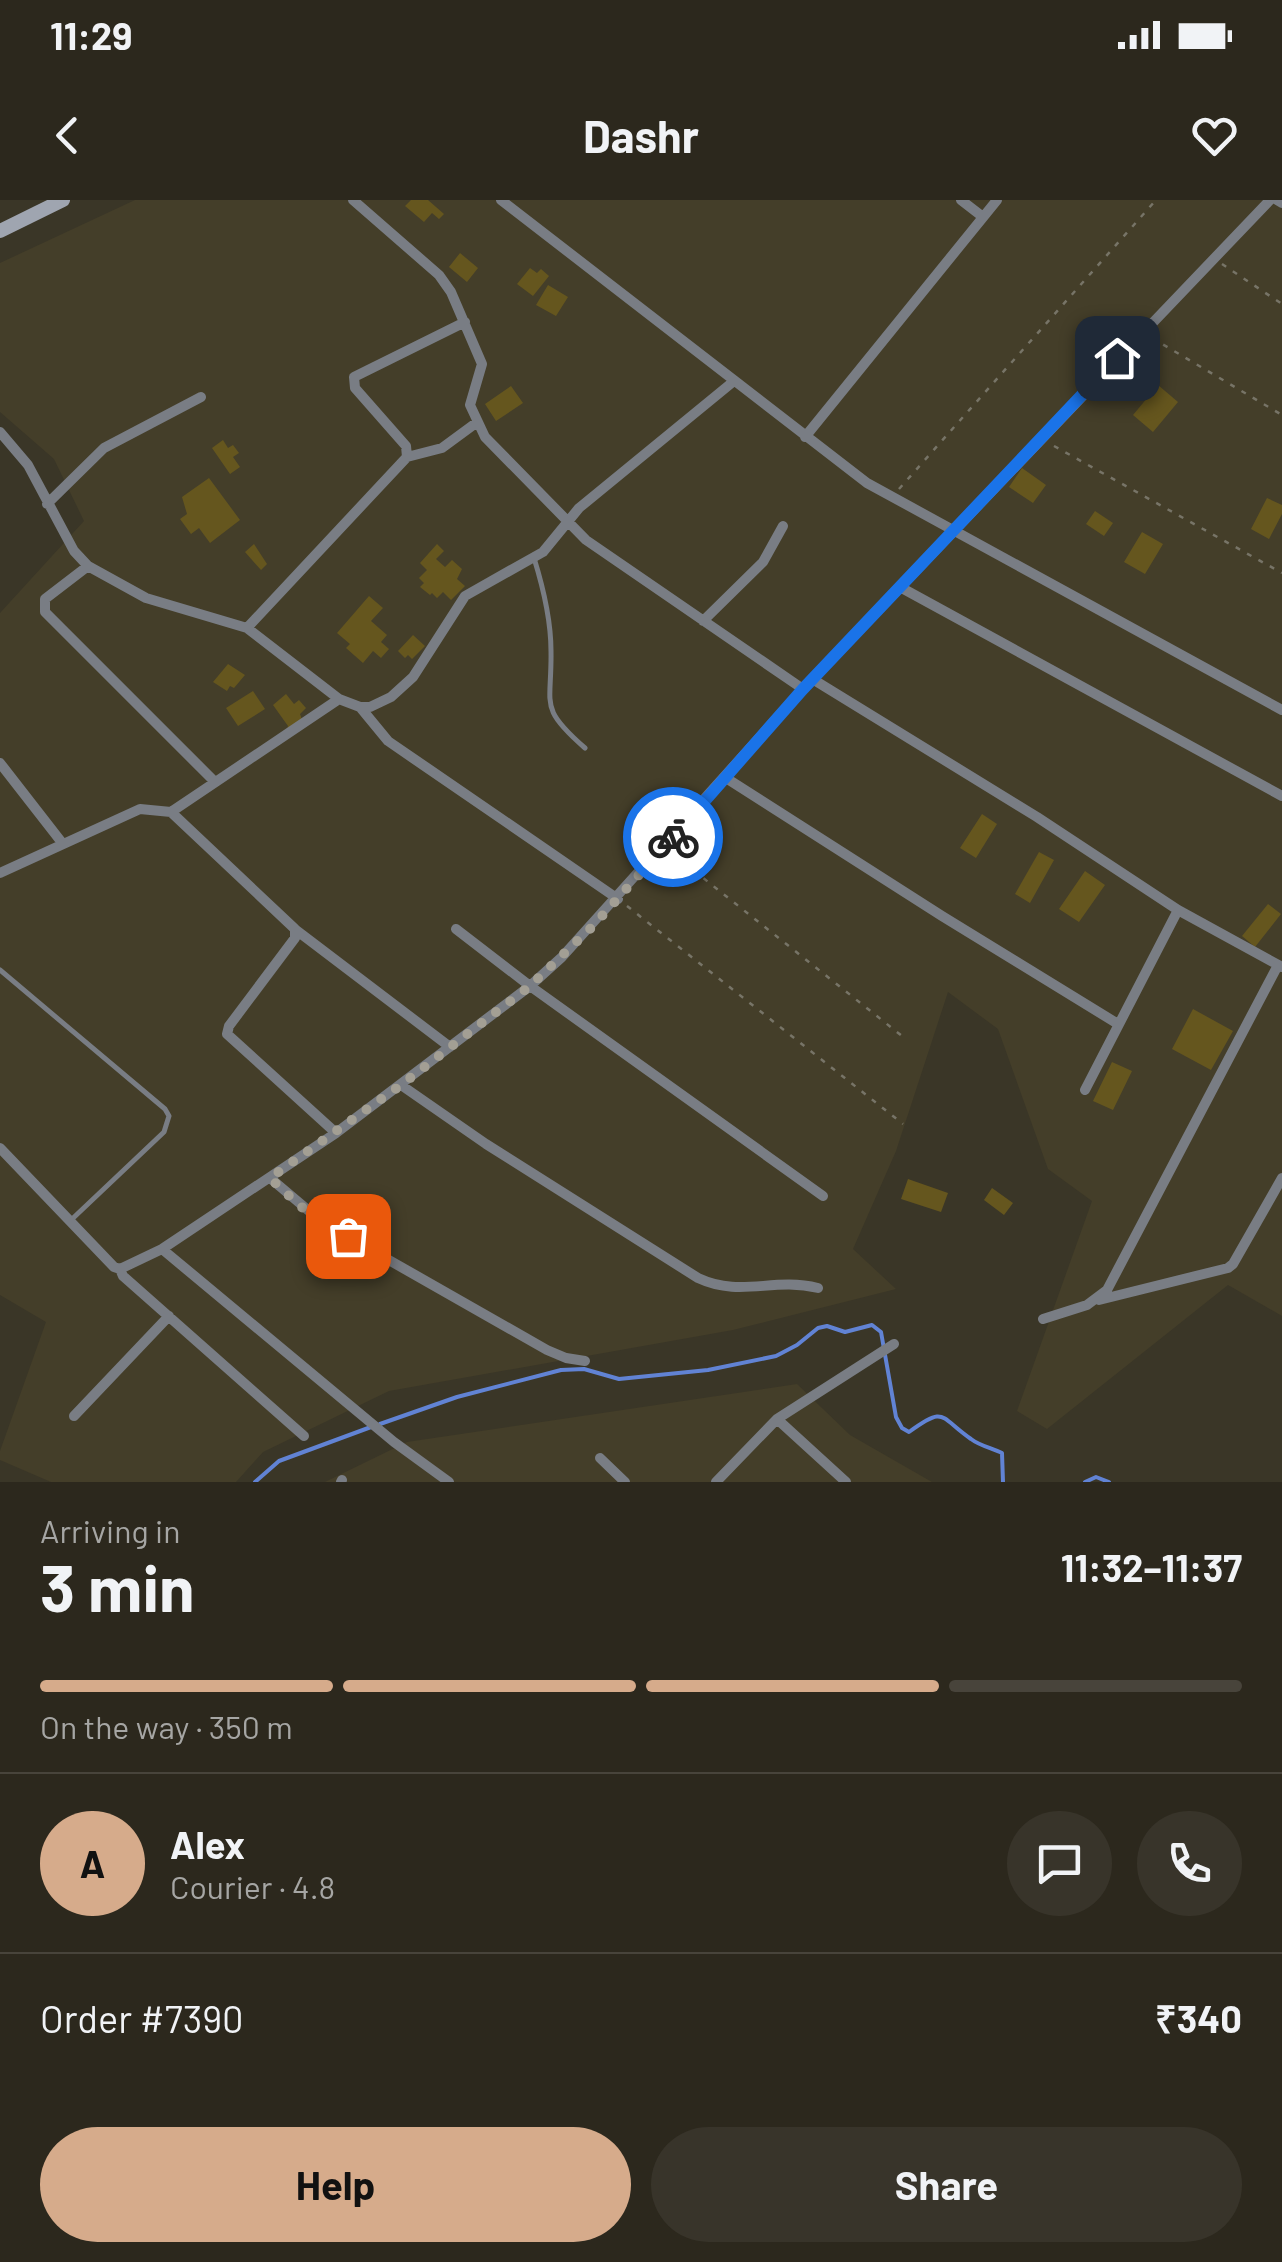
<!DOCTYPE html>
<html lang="en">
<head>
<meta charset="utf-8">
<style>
	:root { --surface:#2c281d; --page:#38342a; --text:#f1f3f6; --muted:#a6a6a4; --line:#48443b; --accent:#d6ab8b }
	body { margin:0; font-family:Barlow,sans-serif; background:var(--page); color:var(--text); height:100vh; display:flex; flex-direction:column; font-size:38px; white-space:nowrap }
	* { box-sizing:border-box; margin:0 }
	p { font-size:32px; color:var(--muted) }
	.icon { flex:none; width:55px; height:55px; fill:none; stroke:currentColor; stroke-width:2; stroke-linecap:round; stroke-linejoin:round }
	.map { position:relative; height:1282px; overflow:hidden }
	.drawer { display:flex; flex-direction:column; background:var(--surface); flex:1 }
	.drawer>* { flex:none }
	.pin { position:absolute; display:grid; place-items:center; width:85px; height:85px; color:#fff; margin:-42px; border-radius:20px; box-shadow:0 5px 15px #0006 }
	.courier { position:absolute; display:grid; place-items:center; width:100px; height:100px; margin:-50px; border:8px solid #1a73e8; border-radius:50%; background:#fff; color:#222; box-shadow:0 2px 12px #0007 }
	.summary em { font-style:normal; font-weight:700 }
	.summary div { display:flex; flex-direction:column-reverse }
	.summary { display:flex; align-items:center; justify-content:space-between; height:170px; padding:0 40px }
	h1 { font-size:65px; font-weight:700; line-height:75px }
	.bar { display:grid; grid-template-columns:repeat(4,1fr); gap:15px 10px; align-content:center; height:120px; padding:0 40px }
	.bar i { height:12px; border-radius:8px; background:var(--line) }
	.bar .on { background:var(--accent) }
	.bar p { grid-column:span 4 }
	.line { display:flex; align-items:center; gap:25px; padding:0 40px; border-top:2px solid var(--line) }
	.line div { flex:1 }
	.round { display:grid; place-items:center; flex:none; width:105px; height:105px; border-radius:52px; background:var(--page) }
	.button { display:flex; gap:20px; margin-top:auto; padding:20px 40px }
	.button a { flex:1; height:115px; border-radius:60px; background:var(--accent); color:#111; font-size:40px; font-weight:700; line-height:115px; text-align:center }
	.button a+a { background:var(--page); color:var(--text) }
	.status { display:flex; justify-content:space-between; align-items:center; height:70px; padding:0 50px; background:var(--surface); direction:ltr }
	.status svg { height:28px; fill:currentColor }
	header { display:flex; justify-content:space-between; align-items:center; height:130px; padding:0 40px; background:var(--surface); font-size:45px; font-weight:700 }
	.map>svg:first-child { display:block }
</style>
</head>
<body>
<div class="status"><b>11:29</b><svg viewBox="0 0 49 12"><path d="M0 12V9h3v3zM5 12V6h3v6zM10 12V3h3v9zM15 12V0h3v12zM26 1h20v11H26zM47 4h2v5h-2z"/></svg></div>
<header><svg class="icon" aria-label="back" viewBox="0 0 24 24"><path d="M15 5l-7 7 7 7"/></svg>Dashr<svg class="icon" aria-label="heart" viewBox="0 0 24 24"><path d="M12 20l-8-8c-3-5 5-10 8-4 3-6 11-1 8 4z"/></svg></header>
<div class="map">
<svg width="1282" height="1282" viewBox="0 0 1282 1282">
	<rect width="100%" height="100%" fill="#3a3627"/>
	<path fill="#443e29" d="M135,0H1282V1116L1228,1085L1047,1229L1017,1211L1092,1001L1048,969L998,829L948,792L896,951L853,1049L896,1089L733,1130L389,1191L263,1252L236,1282H51L0,1260V1251L46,1122L0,1095V413L84,321L54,259L0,212V63Z
		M797,1184L850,1235L932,1282H325L407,1242Z"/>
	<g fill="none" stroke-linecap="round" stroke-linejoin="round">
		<path stroke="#6183d4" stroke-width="4" d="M380,1224L457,1197L561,1170L584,1169L619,1179L708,1170L776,1156L797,1145L818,1128L827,1126L845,1132L872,1125L881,1132L896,1217L902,1228L909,1232C946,1205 939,1217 971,1239C980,1246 992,1248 1002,1253L1003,1282
			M255,1282L279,1261L371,1227
			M1085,1282L1096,1277L1109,1282"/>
	</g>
	<path fill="#65561e" d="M411,0H428L444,14L439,19L432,13L424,22L405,6Z
		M460,53L478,68L467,82L449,67Z
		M530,68L537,73L541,69L549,76L533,96L517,84Z
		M548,85L568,97L556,116L536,105Z
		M1158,185L1178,202L1153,232L1133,215Z
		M511,186L523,203L496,221L485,204Z
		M223,240L228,248L233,245L239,253L233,257L240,267L230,274L212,248Z
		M1022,268L1046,285L1033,303L1009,287Z
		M209,278L240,320L210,343L199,328L191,334L180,319L187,314L182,297Z
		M1267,298L1282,305V314L1269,339L1251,329Z
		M1095,311L1113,323L1104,336L1086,324Z
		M1142,332L1163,344L1145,374L1124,362Z
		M254,344L267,364L261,370L245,352Z
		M437,344L444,351L436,359L445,367L452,360L462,369L457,379L465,386L451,400L443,392L437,398L432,393L430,395L420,387L424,383L419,378L427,370L420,363Z
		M369,396L383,408L371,421L387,435L381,442L389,449L381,458L373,451L363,463L346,448L350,444L337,433Z
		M413,435L425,446L412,459L408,455L405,458L398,451Z
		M228,464L245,475L234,488L230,486L227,491L213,482Z
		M253,491L265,509L238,526L226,508Z
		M286,494L294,504L299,500L306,508L300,514L304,525L287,530L288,526L273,505Z
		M982,614L997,624L976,658L960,648Z
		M1039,652L1054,660L1030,703L1015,694Z
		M1085,671L1105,685L1079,722L1059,709Z
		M1268,704L1281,714L1255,747L1242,736Z
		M1193,809L1233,831L1211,870L1172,849Z
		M1112,862L1132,871L1113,910L1093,901Z
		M908,979L948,993L941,1012L901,999Z
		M992,988L1013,1003L1004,1015L984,1000Z"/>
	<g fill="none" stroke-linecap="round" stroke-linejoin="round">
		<path stroke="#777467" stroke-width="2.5" stroke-dasharray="5 8" stroke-linecap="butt" d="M1222,64L1282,104
			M1152,138L1282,215
			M1054,246L1282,373
			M899,289L1156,0
			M673,654L907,840
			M627,706L903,924"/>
		<path stroke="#797d84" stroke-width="5" d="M534,358C543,387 551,420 551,451C552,506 538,507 585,548
			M0,770L165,909L169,916L164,932L70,1021"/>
		<path stroke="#797d84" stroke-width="10" d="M353,0L439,75L451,92L482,164L470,205L485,237L586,340L803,489
			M501,0L867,283L1282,510
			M961,0L983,17
			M1277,0L1282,3
			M0,232L28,265L74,351L88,366L146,398L247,428L339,499L360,507H370L391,497L413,477L465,396L543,352L579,308L734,181
			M805,237L997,0
			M407,257L442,248L476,223
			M47,304L104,248L201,197
			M88,366L45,399V412L214,581
			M900,387L1282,596
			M703,421L763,362L783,326
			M247,428L407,257L406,246L355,188L354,177L465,122
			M814,480L1037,617L1178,710L1282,767
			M360,507L388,541L618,699
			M0,563L63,644
			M726,578L942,716L1118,824
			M171,612L295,729V738L229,826L227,834L336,933
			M0,673L140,609L171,612L339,499
			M456,729L530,786L823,996
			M296,730L450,847
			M401,885L486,944L698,1078C741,1098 772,1077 818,1088
			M1085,890L1178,710
			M0,948L114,1067L120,1069L162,1049L336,933L530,786L562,757L803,489L1270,0
			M270,978L322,1022L547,1150L566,1158L585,1161
			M162,1049L394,1242L449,1282
			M120,1069L123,1076L304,1236
			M1099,1100L1228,1068L1233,1064L1282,978
			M1043,1119L1087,1105L1107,1090L1278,765
			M74,1216L169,1116
			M777,1219L846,1282
			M600,1258L625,1282
			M341,1282L342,1280
			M716,1282L777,1219L894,1144"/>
		<path stroke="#9fa5b0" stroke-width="14" d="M0,31L63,0"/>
	</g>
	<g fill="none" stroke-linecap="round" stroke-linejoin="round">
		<path stroke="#a39f94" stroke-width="10" stroke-dasharray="0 18" d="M348,1036L300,1006L270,978L401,885L530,786L593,726L673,637"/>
		<path stroke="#1a73e8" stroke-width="12" d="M673,637L803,489L1117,158"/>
	</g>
</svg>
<div class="pin" style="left:348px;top:1036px;background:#ea580c"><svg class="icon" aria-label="bag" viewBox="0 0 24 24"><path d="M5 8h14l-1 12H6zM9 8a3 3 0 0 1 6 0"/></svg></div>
<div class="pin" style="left:1117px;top:158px;background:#1f2937"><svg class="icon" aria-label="home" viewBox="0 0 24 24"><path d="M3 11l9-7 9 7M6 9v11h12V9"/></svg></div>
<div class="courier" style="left:673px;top:637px"><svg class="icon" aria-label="bike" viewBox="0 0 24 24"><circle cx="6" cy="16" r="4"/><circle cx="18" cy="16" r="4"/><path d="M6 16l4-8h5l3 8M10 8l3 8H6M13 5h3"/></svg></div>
</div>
<section class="drawer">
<div class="summary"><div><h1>3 min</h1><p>Arriving in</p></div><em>11:32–11:37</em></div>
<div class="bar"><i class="on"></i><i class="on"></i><i class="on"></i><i></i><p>On the way · 350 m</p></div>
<div class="line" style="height:180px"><b class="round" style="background:var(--accent);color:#111">A</b><div><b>Alex</b><p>Courier · 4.8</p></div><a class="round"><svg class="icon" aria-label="chat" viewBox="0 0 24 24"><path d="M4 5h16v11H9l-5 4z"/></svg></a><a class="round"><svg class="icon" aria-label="phone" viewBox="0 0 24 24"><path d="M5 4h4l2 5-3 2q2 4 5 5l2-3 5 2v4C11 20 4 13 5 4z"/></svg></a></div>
<div class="line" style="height:130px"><div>Order #7390</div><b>₹340</b></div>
<div class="button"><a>Help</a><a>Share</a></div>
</section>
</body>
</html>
